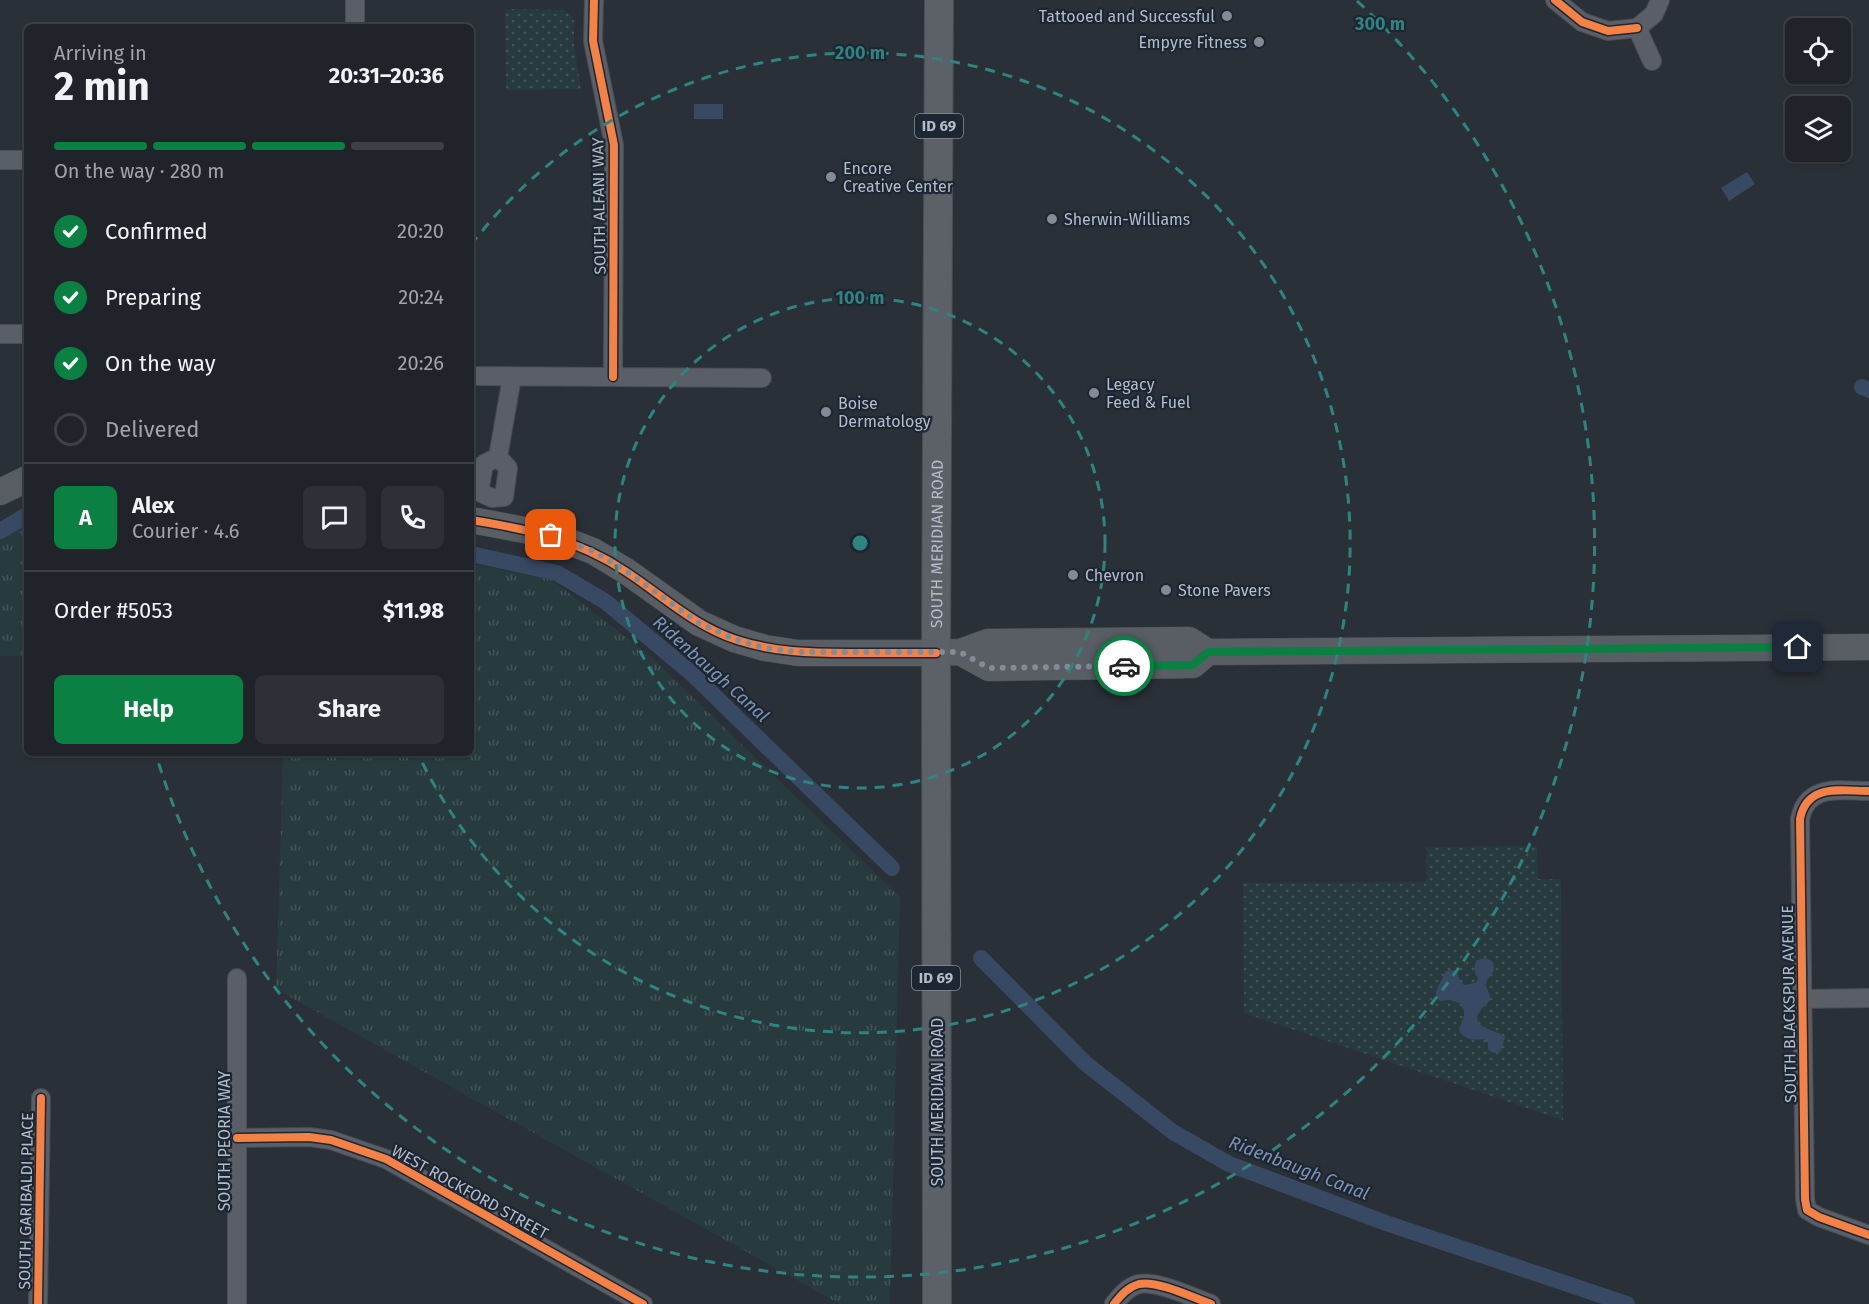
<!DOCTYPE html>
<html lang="en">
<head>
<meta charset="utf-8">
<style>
	:root { --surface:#20242a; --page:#2d3036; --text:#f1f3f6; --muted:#a2a4a8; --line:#3d4147; --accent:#0b8043 }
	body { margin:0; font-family:"Fira Sans",sans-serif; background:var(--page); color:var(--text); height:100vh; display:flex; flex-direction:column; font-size:22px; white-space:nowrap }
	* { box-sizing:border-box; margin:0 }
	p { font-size:20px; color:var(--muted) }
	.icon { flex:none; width:33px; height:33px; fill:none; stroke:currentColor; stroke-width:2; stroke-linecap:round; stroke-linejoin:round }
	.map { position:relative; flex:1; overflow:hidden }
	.details { position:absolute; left:24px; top:24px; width:450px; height:732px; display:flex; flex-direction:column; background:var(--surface); border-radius:9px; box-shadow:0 2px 4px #0004,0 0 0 2px var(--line) }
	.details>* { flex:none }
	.fabs { position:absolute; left:1785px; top:18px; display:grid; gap:12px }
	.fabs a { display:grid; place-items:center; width:66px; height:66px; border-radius:9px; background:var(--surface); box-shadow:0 2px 4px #0004,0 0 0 2px var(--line); font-size:30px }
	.pin { position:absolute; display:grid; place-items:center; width:51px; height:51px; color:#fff; margin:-26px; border-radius:12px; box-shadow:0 3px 9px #0006 }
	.courier { position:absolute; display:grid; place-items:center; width:60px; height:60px; margin:-30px; border:4px solid #0b8043; border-radius:50%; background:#fff; color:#222; box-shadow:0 2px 8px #0007 }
	.head em { font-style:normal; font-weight:700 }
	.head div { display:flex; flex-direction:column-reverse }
	.head { display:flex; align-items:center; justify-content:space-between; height:102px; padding:0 30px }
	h1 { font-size:39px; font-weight:700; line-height:45px }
	.bar { display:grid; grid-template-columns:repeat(4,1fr); gap:9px 6px; align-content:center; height:72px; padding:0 30px }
	.bar i { height:8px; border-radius:4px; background:var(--line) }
	.bar .current { background:var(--accent) }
	.bar p { grid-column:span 4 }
	.line { display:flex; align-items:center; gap:15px; padding:0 30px; border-top:2px solid var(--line) }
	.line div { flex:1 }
	.round { display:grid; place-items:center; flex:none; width:63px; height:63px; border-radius:9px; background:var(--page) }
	ol { padding:0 30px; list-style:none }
	li { display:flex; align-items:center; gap:18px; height:66px }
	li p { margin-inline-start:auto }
	li .icon { padding:6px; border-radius:50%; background:var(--accent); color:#fff; stroke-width:4 }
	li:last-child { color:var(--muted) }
	li i { width:33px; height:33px; border:3px solid var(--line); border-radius:50% }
	.button { display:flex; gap:12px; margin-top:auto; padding:12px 30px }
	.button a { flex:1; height:69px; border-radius:9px; background:var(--accent); color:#fff; font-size:24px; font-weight:700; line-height:69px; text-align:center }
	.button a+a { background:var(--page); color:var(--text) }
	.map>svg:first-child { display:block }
</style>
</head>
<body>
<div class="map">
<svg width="1869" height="1304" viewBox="0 0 1869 1304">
	<defs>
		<pattern id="grass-tufts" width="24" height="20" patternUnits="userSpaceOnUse" patternTransform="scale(1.5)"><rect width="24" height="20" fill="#273a3e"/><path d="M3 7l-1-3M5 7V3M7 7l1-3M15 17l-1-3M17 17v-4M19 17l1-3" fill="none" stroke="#445559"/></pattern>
		<pattern id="park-dots" width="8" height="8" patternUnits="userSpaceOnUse" patternTransform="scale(1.5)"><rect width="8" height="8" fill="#273a3e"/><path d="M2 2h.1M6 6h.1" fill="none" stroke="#445559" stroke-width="1.8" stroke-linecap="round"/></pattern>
	</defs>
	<rect width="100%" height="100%" fill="#2a3038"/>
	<path fill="url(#grass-tufts)" d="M27,523V656H0V537Z
		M471,564L552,580L648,654L900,897L890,1304H840L276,989L283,753H471Z"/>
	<path fill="url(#park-dots)" d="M505,9L564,10L571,15L574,21V44L581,89L506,90Z
		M1537,846L1538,879H1561L1563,1120L1244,1013L1243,883L1426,882V847Z"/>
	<path fill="#384963" d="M694,104H723V119H694Z
		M1747,172L1755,184L1729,201L1721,188Z
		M1485,958L1492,961C1499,975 1486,975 1486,985C1487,991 1491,993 1490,1000C1487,1004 1483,1006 1480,1011C1469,1029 1497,1029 1505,1037L1501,1051L1494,1053L1488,1050V1043L1484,1039C1473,1040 1467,1041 1459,1031C1461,1018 1469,1016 1460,1003L1450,1000L1440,1001L1436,997V991L1446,971L1451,970L1456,971L1460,981L1464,985L1475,983L1478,979C1474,971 1473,967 1477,960Z"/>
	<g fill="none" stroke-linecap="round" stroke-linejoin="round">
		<path stroke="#384963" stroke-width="16" d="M1862,387L1869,390
			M0,531L27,515
			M471,554L557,573L606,602L690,672L892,868
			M981,958L1085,1063L1173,1132L1229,1164L1386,1223L1627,1304"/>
		<g stroke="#484c53" stroke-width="20">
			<path id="street" d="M594,0L593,41L614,145L613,377
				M1555,0L1582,22L1608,31L1637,28
				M355,27V0
				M1637,28L1654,14L1660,0
				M1637,28L1652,61
				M0,160H27
				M0,334H27
				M471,376L762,378
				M498,457L508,468L504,497L492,498L479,492L484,464Z
				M498,457L512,377
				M1869,791C1841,791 1807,783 1800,819L1805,1199L1807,1210L1819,1217L1869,1235
				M1802,999L1869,998
				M237,1138L309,1137L331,1140L386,1159L643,1304
				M38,1304L41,1098
				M237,1304V978
				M1114,1304C1121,1295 1128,1287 1139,1284C1157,1280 1194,1298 1211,1304"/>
		</g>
		<g stroke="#484c53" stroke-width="27">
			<path id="secondary" d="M0,492L27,479
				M471,520L551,535L593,551L626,571L699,623L734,639L765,648L798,653H936L960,652L988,642L1189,640L1208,652L1869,647
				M960,652L989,668L1193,665L1208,652"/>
		</g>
		<g stroke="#484c55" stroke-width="30">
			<g id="primary">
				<path id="s1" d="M937,1304L936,653L939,0"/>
			</g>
		</g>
		<use href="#street" stroke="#5a5e66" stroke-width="18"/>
		<use href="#secondary" stroke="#595d64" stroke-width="26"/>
		<use href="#primary" stroke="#5c6168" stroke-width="28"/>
		<g stroke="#1d2633" stroke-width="11">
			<path id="cycleway" d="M594,0L593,41L614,145L613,377
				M1555,0L1582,22L1608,31L1637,28
				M471,520C527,529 577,539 625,571C662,595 694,626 737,640C774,652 810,653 849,653C878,653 907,653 936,653
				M1869,791C1841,791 1807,783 1800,819L1805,1199L1807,1210L1819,1217L1869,1235
				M237,1138L309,1137L331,1140L386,1159L643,1304
				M38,1304L41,1098
				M1114,1304C1121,1295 1128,1287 1139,1284C1157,1280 1194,1298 1211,1304"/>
		</g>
		<use href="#cycleway" stroke="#f48246" stroke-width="8"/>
	</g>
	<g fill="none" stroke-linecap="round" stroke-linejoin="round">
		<path stroke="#848b96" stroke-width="6" stroke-dasharray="0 10.8" d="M551,535L593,551L626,571L699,623L734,639L765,648L798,652H960L989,668L1124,666"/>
		<path stroke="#0b8043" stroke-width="8" d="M1124,666L1193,665L1208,652L1798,647"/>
	</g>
	<g fill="none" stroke="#308480" stroke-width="3" stroke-dasharray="10 8">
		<circle cx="860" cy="543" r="245"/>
		<path d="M471 245A490 490 0 1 1 418 754"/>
		<path d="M1357 1A735 735 0 1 1 157 758"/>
	</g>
	<g fill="#848b96" stroke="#1d2633" stroke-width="2">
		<circle cx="1227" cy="16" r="6"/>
		<circle cx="1259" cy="42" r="6"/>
		<circle cx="831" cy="177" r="6"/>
		<circle cx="1052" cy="219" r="6"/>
		<circle cx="1094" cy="393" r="6"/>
		<circle cx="826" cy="412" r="6"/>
		<circle cx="1073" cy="575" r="6"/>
		<circle cx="1166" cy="590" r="6"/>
	</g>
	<g text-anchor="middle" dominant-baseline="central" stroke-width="4.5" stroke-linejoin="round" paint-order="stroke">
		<g fill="#1d2633" stroke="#878f9c" stroke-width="1.5">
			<rect x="915" y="114" width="48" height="24" rx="4.5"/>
			<rect x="912" y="966" width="48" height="24" rx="4.5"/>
		</g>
		<g font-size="15" font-weight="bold" fill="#b4bcc9">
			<text x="939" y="126">ID 69</text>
			<text x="936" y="978">ID 69</text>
		</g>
		<g font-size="16" fill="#b4bcc9" stroke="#1d2633" text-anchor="start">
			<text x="1215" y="16" text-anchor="end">Tattooed and Successful</text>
			<text x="1247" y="42" text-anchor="end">Empyre Fitness</text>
			<text x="843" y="168">Encore<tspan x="843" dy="18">Creative Center</tspan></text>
			<text x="1064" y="219">Sherwin-Williams</text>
			<text x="1106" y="384">Legacy<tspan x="1106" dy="18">Feed &amp; Fuel</tspan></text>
			<text x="838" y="403">Boise<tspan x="838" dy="18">Dermatology</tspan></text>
			<text x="1085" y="575">Chevron</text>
			<text x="1178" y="590">Stone Pavers</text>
		</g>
		<g font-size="16" fill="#b4bcc9" stroke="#1d2633">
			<text transform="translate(599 206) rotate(-91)">SOUTH ALFANI WAY</text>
			<text stroke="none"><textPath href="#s1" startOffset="760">SOUTH MERIDIAN ROAD</textPath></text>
			<text transform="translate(1789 1004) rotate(-91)">SOUTH BLACKSPUR AVENUE</text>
			<text transform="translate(937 1102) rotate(-90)">SOUTH MERIDIAN ROAD</text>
			<text transform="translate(224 1141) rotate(-90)">SOUTH PEORIA WAY</text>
			<text transform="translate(470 1192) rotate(29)">WEST ROCKFORD STREET</text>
			<text transform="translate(26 1201) rotate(-89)">SOUTH GARIBALDI PLACE</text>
		</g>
		<g font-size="18" font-style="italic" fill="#7c92b1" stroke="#1d2633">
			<text transform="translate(711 669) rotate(42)">Ridenbaugh Canal</text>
			<text transform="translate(1299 1168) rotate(21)">Ridenbaugh Canal</text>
		</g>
	</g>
	<circle cx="860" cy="543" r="9" fill="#308480" stroke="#1d2633" stroke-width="3"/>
	<g font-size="18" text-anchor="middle" font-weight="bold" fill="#308480" stroke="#1d2633" stroke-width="4.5" stroke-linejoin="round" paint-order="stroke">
		<text x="1380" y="30">300 m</text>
		<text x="860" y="59">200 m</text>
		<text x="860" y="304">100 m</text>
	</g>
</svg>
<div class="fabs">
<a><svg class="icon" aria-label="locate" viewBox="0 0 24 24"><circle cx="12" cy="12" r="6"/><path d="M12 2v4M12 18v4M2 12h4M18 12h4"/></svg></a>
<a><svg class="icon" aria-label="layers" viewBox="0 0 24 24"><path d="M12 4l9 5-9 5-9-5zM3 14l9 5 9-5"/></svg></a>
</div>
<div class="pin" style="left:551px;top:535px;background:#ea580c"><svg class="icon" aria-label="bag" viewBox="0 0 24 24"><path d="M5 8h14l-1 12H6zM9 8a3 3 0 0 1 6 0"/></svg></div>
<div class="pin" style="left:1798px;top:647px;background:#1f2937"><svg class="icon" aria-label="home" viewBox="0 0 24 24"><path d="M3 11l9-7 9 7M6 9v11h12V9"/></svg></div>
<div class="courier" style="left:1124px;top:666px"><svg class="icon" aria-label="car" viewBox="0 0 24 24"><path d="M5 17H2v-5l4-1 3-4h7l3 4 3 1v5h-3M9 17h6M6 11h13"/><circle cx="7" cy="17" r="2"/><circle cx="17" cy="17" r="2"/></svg></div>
<section class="details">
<div class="head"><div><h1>2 min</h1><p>Arriving in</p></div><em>20:31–20:36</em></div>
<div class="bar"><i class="current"></i><i class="current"></i><i class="current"></i><i></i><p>On the way · 280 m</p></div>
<ol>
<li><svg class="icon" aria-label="check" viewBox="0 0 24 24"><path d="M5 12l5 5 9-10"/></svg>Confirmed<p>20:20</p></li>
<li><svg class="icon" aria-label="check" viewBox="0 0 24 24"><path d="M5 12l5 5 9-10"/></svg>Preparing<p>20:24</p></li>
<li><svg class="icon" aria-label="check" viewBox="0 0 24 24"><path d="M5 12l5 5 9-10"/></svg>On the way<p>20:26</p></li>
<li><i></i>Delivered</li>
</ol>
<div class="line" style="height:108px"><b class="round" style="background:var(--accent);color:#fff">A</b><div><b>Alex</b><p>Courier · 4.6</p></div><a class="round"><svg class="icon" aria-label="chat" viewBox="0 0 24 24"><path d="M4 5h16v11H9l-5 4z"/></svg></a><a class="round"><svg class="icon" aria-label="phone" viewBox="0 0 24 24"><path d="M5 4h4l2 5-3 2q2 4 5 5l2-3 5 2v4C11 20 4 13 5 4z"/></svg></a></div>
<div class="line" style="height:78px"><div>Order #5053</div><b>$11.98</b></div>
<div class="button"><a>Help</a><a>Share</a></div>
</section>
</div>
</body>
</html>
